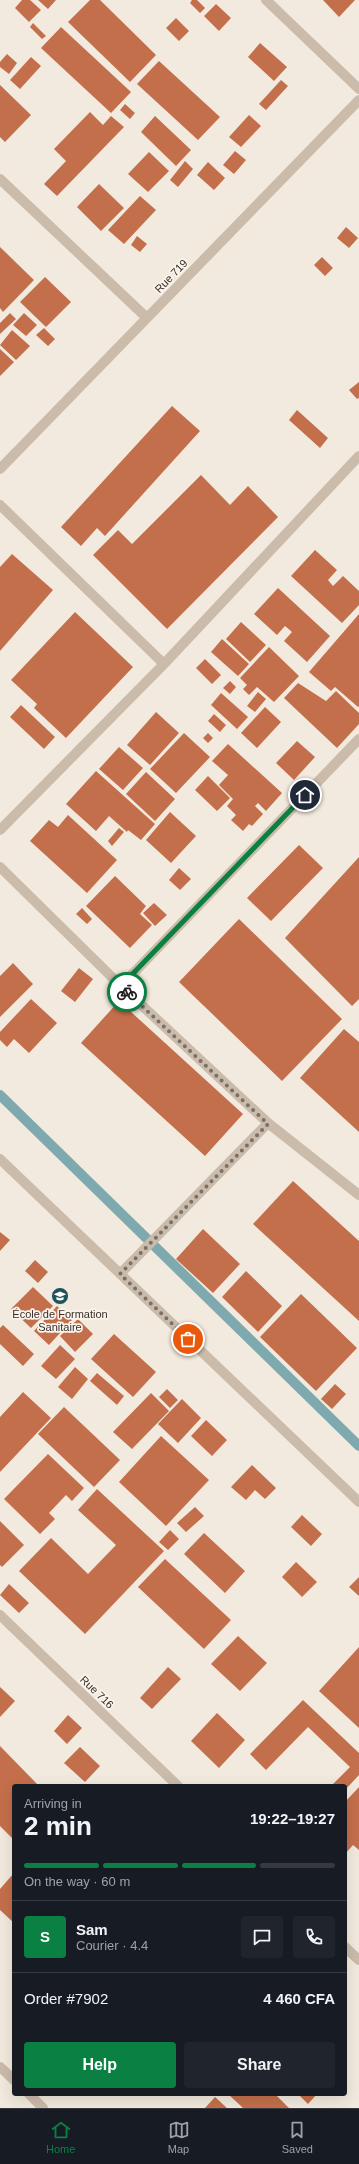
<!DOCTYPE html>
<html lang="en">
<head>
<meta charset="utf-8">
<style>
	:root { --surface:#171b24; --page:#20242c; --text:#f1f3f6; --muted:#9ea1a6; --line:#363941; --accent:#0b8043 }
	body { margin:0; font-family:Arial,sans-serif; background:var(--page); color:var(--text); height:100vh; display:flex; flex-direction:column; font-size:15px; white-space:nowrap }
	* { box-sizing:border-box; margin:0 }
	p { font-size:13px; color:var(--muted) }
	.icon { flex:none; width:22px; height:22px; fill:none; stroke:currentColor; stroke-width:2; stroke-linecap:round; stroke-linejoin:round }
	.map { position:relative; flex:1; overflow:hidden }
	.drawer { position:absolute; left:12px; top:1784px; width:335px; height:312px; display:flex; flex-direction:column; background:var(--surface); border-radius:4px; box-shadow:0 4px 16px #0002 }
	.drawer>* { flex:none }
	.pin { position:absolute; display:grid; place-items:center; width:34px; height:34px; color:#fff; margin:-17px; border:2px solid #fff; border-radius:50%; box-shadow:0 1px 4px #0007 }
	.courier { position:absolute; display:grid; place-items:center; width:40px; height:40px; margin:-20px; border:3px solid #0b8043; border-radius:50%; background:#fff; color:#222; box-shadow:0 1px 5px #0007 }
	.summary em { font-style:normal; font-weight:800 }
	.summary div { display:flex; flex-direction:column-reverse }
	.summary { display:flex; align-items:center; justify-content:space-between; height:68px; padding:0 12px }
	h1 { font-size:26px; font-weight:800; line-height:30px }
	.bar { display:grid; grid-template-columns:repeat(4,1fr); gap:6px 4px; align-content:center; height:48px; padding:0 12px }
	.bar i { height:5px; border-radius:3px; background:var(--line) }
	.bar .active { background:var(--accent) }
	.bar p { grid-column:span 4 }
	.line { display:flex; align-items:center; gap:10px; padding:0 12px; border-top:1px solid var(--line) }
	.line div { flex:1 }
	.round { display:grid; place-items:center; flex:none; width:42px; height:42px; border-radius:4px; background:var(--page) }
	.action { display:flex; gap:8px; margin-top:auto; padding:8px 12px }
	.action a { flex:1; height:46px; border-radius:4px; background:var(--accent); color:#fff; font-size:16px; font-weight:800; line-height:46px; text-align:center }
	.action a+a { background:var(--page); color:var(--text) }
	.dock { display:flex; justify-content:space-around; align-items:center; height:56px; border-top:1px solid var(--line); background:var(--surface); font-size:11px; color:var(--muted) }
	.dock a { display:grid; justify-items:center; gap:2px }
	.dock .active { color:var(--accent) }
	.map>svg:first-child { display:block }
</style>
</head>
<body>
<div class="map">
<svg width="359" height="2108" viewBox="0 0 359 2108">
	<rect width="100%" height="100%" fill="#f2eade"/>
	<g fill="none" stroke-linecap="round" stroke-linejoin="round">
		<path stroke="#7eaaaf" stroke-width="10" d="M0,1095L359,1446"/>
	</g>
	<path fill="#c46f4b" d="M22,0H30L41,10L29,22L15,8Z
		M38,0H56L48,9Z
		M90,0H100L156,55L130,82L68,22Z
		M192,0H197L205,8L200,13L190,3Z
		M323,0H355L339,17Z
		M216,4L231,18L219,31L204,16Z
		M176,18L189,31L179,41L166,28Z
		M33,23L46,36L42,39L30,27Z
		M61,27L131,92L111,113L41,48Z
		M260,43L287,67L274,81L248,57Z
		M7,54L17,63L9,74L0,67V62Z
		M31,57L41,66L20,89L10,80Z
		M159,61L220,117L198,140L137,84Z
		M281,80L288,86L266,110L259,104Z
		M0,85L31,115L5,142L0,137Z
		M125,104L135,113L130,119L120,110Z
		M90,112L103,125L111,116L124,127L57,196L44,184L66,161L54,149Z
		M249,115L261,126L241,147L229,137Z
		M155,116L191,150L176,166L141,132Z
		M235,151L246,160L234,174L223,165Z
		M149,152L169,171L148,192L128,174Z
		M185,161L193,169L178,187L170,180Z
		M208,162L225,178L214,190L197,175Z
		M99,184L124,208L101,231L77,207Z
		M140,196L156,210L124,244L108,230Z
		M346,227L358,238L349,248L337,238Z
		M137,236L147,244L140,252L131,245Z
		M0,247L34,280L3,312L0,308Z
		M322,257L333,268L325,276L314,265Z
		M45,277L71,302L46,327L20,302Z
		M10,313L16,319L0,334V323Z
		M24,313L37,325L26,336L13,325Z
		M44,328L55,339L48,346L36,335Z
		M12,330L30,346L16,360L0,345Z
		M0,349L14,362L0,376Z
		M359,382V398L357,399L349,390Z
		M172,406L200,431L105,536L97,528L81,546L61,527Z
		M297,410L328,438L320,448L289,420Z
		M201,475L230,505L248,486L278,517L167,629L93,555L118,530L132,544Z
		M315,550L337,570L328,580L333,586L343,576L359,591V605L342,623L291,576Z
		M12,554L53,590L0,651V567Z
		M278,588L330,636L307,662L284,641L292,632L285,626L277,635L254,614Z
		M75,612L133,667L66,738L34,708L37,704L11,680Z
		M359,614V706L358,707L335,687L331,691L309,672Z
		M241,622L266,645L250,662L226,639Z
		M222,639L249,664L238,676L211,652Z
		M269,647L299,676L274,702L257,687L249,695L243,689L247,685L240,678Z
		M205,659L221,675L212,684L196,668Z
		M230,681L236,687L230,694L223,688Z
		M298,683L326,701L336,691L359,713V724L337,748L284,698Z
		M258,692L266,699L255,712L247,706Z
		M221,693L248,717L237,729L211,705Z
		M21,705L55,737L44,749L10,717Z
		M265,707L281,722L257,748L241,733Z
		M156,712L179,733L150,765L127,745Z
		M214,714L226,725L220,732L208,721Z
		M184,733L210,757L176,793L150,769Z
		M208,733L213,738L208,743L203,738Z
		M297,741L315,757L294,780L276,763Z
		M228,744L282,793L266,811L258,803L255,806L263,814L252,826L249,824L243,831L231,820L236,815L227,806L233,799L219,785L228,775L212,761Z
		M119,747L143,768L123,790L99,769Z
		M96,771L155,824L141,840L128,830L127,832L109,816L96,831L66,804Z
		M146,772L175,799L155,821L126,794Z
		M208,776L230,798L217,811L195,790Z
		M170,812L196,836L171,863L146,840Z
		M68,815L117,860L87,893L30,841L49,820L58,827Z
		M119,828L124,832L112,846L108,841Z
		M299,845L323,868L271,921L247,898Z
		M359,857V999L352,1006L285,938Z
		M179,868L191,879L180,890L169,880Z
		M115,876L146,906L140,914L152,925L130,948L86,906Z
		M154,903L167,915L155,926L143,913Z
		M82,908L92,919L87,924L76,914Z
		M239,919L342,1019L282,1081L179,982Z
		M13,963L33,984L0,1017V976Z
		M79,968L93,979L75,1002L61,991Z
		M31,999L57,1023L29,1053L14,1039L7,1047L0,1040V1032Z
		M119,1001L243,1114L205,1156L81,1043Z
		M344,1029L359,1042V1132L300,1078Z
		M293,1181L359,1241V1321L253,1224Z
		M203,1229L240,1264L213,1293L176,1259Z
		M0,1232L10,1240L0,1251Z
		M35,1260L48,1272L38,1283L25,1271Z
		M246,1271L282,1306L258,1332L222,1297Z
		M33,1287L53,1306L31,1328L11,1309Z
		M301,1294L357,1348L316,1391L260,1337Z
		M57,1306L72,1320L49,1345L34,1331Z
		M78,1319L93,1334L75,1352L60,1336Z
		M3,1325L34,1354L23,1366L0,1344V1328Z
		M114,1334L156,1372L133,1397L91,1359Z
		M60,1345L75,1359L56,1379L41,1366Z
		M75,1367L88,1379L72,1399L58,1387Z
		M97,1373L124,1396L117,1405L90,1381Z
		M335,1384L346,1394L332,1409L321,1399Z
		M167,1389L178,1400L170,1408L159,1397Z
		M23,1392L51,1418L0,1472V1417Z
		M151,1393L169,1411L132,1449L113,1432Z
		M182,1399L201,1418L178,1443L158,1424Z
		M64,1407L120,1460L94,1487L38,1434Z
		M206,1420L227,1440L212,1456L191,1436Z
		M161,1436L209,1480L166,1526L119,1482Z
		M48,1454L84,1488L72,1501L66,1495L49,1513L55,1519L40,1534L4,1499Z
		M252,1465L276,1488L265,1499L255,1490L246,1500L231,1487Z
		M97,1489L164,1551L85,1634L19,1571L51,1538L88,1574L116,1545L78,1510Z
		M195,1507L204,1516L186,1532L177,1523Z
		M302,1515L322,1534L311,1546L291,1527Z
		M0,1521L24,1545L2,1567L0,1565Z
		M170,1530L179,1539L168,1550L159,1542Z
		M204,1533L245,1571L225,1593L184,1554Z
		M165,1559L231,1620L204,1649L138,1587Z
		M296,1562L317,1582L302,1597L282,1577Z
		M359,1577V1596L349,1587Z
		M9,1584L29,1603L19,1613L0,1595Z
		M238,1636L267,1663L240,1691L211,1664Z
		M359,1647V1728L319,1691Z
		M168,1667L181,1679L152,1709L140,1698Z
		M0,1687L15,1701L0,1717Z
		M303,1700L359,1753V1775L345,1790V1786H331L350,1767L308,1727L266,1770L250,1754Z
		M217,1713L245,1740L219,1768L191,1741Z
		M68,1715L82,1728L67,1744L54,1731Z
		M0,1746L39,1786H14V1840L0,1826Z
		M80,1747L100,1766L85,1782L64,1763Z
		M359,1787V1850L353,1845L345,1854V1802Z
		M14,1873V1923L0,1910V1889Z
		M228,2094H275L289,2108H243Z
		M298,2094H317L308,2104Z
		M215,2097L227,2108H205Z"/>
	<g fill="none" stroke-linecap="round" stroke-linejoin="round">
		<path stroke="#cbbbaa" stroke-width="10" d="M266,0L359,89
			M0,179L147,318
			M0,469L359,100
			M0,505L164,664
			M0,830L164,664L359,456
			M0,867L121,986L268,1123L359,1195
			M121,986L359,739
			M0,1159L359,1502
			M120,1274L268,1123
			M0,1615L178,1786
			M345,1947L359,1960
			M0,2067L14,2080
			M29,2094L43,2108"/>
	</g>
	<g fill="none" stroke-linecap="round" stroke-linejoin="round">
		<path stroke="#797069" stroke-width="4" stroke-dasharray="0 7.2" d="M127,992L268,1124L120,1274L188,1339"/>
		<path stroke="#0b8043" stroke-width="5" d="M127,992L121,986L305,795"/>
	</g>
	<defs>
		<g id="university-disc" transform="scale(0.9)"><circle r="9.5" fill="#1f5259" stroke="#faf4eb"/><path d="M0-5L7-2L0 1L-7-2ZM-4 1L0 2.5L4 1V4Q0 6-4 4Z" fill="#fff"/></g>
	</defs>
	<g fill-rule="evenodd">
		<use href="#university-disc" x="60" y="1296"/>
	</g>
	<g text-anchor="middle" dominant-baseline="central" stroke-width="3.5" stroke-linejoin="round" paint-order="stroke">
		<g font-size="11" fill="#382f2a" stroke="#faf4eb">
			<text transform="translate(171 276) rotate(-46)">Rue 719</text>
			<text transform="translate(97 1692) rotate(44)">Rue 716</text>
		</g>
		<g font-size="11" fill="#382f2a" stroke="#faf4eb">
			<text x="60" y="1314">École de Formation<tspan x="60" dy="13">Sanitaire</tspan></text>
		</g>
	</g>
</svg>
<div class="pin" style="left:188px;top:1339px;background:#ea580c"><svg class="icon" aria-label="bag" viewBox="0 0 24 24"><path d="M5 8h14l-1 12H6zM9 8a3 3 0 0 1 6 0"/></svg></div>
<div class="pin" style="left:305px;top:795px;background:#1f2937"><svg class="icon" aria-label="home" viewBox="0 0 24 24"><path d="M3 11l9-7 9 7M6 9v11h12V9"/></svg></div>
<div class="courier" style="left:127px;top:992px"><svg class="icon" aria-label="bike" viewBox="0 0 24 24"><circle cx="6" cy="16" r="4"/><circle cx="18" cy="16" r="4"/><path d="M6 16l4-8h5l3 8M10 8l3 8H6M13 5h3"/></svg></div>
<section class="drawer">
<div class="summary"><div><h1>2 min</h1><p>Arriving in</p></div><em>19:22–19:27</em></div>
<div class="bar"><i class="active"></i><i class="active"></i><i class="active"></i><i></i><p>On the way · 60 m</p></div>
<div class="line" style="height:72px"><b class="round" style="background:var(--accent);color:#fff">S</b><div><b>Sam</b><p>Courier · 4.4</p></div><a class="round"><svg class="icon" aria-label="chat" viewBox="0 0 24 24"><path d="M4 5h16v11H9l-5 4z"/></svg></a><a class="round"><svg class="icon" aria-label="phone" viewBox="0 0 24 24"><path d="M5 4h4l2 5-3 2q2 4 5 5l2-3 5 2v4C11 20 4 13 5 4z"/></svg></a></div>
<div class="line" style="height:52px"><div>Order #7902</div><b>4 460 CFA</b></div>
<div class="action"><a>Help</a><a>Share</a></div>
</section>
</div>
<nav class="dock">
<a class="active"><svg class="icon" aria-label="home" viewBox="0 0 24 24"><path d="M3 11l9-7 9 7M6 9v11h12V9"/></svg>Home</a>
<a><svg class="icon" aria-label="map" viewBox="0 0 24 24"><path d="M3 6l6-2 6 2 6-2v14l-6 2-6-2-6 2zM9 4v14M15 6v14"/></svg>Map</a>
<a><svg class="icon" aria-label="saved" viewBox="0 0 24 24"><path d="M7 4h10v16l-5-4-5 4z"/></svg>Saved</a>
</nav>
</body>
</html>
